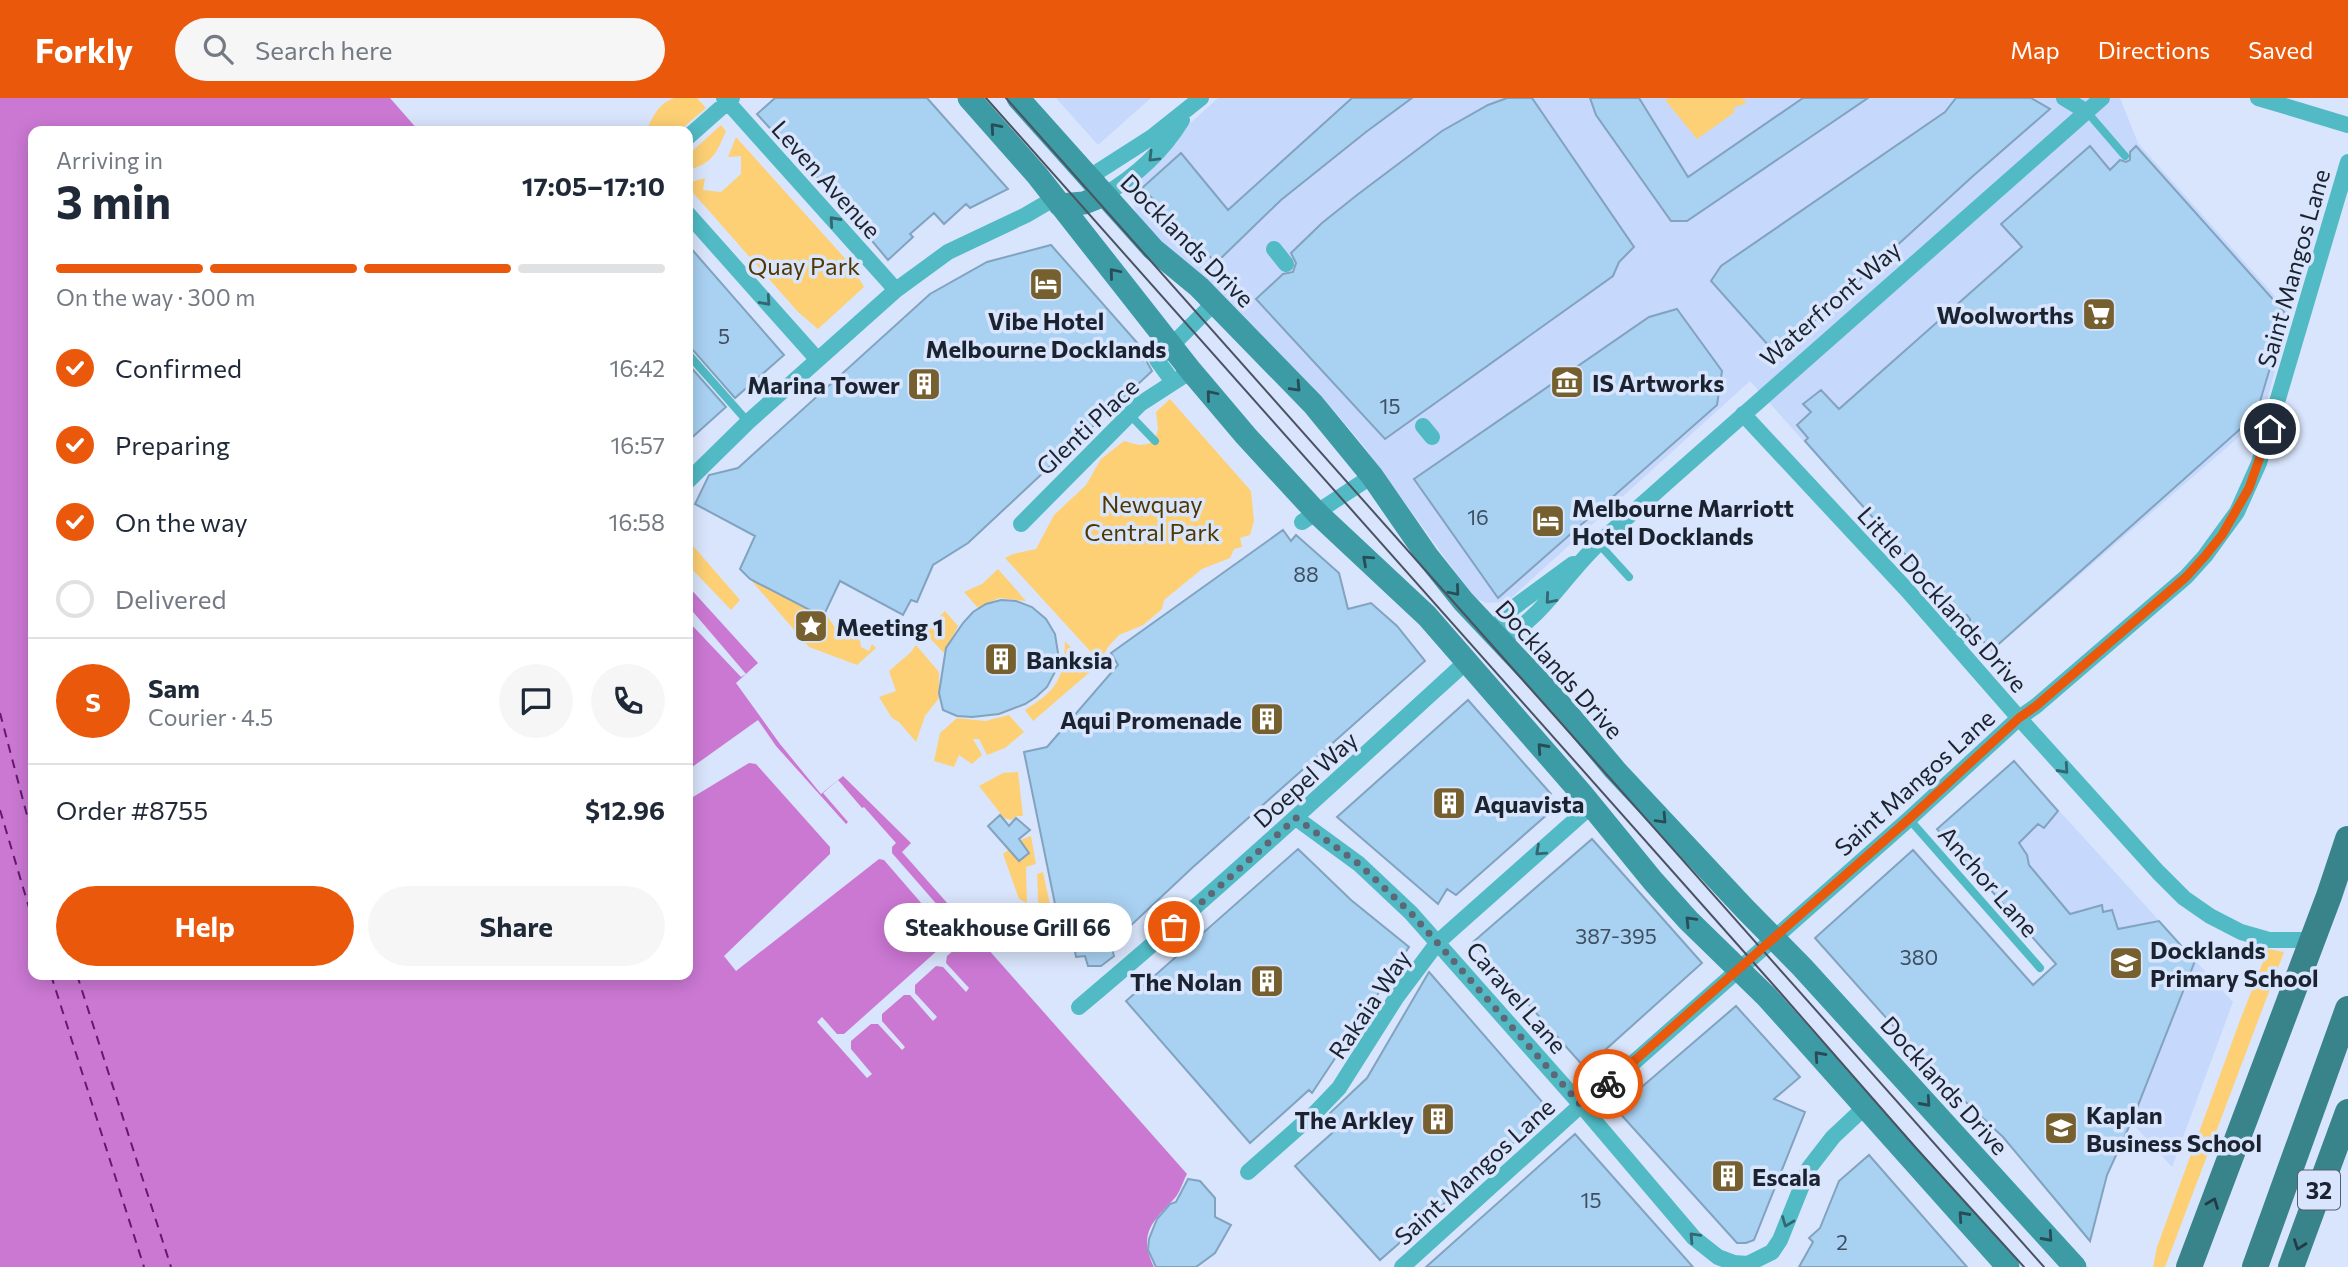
<!DOCTYPE html>
<html lang="en">
<head>
<meta charset="utf-8">
<style>
	:root { --surface:#fff; --page:#f6f6f7; --text:#1f2937; --muted:#747a83; --line:#e0e1e3; --accent:#ea580c }
	body { margin:0; font-family:Commissioner,sans-serif; background:var(--page); color:var(--text); height:100vh; display:flex; flex-direction:column; font-size:26px; white-space:nowrap }
	* { box-sizing:border-box; margin:0 }
	p { font-size:23px; color:var(--muted) }
	.icon { flex:none; width:38px; height:38px; fill:none; stroke:currentColor; stroke-width:2; stroke-linecap:round; stroke-linejoin:round }
	.map { position:relative; flex:1; overflow:hidden }
	.sheet { position:absolute; left:28px; top:28px; width:665px; height:854px; display:flex; flex-direction:column; background:var(--surface); border-radius:14px; box-shadow:0 4px 18px #0003 }
	.sheet>* { flex:none }
	.pin { position:absolute; display:grid; place-items:center; width:60px; height:60px; color:#fff; margin:-30px; border:4px solid #fff; border-radius:50%; box-shadow:0 2px 7px #0007 }
	.courier { position:absolute; display:grid; place-items:center; width:70px; height:70px; margin:-35px; border:5px solid #ea580c; border-radius:50%; background:#fff; color:#222; box-shadow:0 2px 9px #0007 }
	.bubble { position:absolute; height:49px; border-radius:24px; background:var(--surface); box-shadow:0 4px 18px #0003; font-size:23px; font-weight:700; line-height:49px; text-align:center }
	.head em { font-style:normal; font-weight:700 }
	.head div { display:flex; flex-direction:column-reverse }
	.head { display:flex; align-items:center; justify-content:space-between; height:119px; padding:0 28px }
	h1 { font-size:46px; font-weight:700; line-height:52px }
	.bar { display:grid; grid-template-columns:repeat(4,1fr); gap:10px 7px; align-content:center; height:84px; padding:0 28px }
	.bar i { height:9px; border-radius:5px; background:var(--line) }
	.bar .on { background:var(--accent) }
	.bar p { grid-column:span 4 }
	.line { display:flex; align-items:center; gap:18px; padding:0 28px; border-top:2px solid var(--line) }
	.line div { flex:1 }
	.round { display:grid; place-items:center; flex:none; width:74px; height:74px; border-radius:37px; background:var(--page) }
	ol { padding:0 28px; list-style:none }
	li { display:flex; align-items:center; gap:21px; height:77px }
	li p { margin-inline-start:auto }
	li .icon { padding:7px; border-radius:50%; background:var(--accent); color:#fff; stroke-width:4 }
	li:last-child { color:var(--muted) }
	li i { width:38px; height:38px; border:4px solid var(--line); border-radius:50% }
	.primary-button { display:flex; gap:14px; margin-top:auto; padding:14px 28px }
	.primary-button a { flex:1; height:80px; border-radius:42px; background:var(--accent); color:#fff; font-size:28px; font-weight:700; line-height:80px; text-align:center }
	.primary-button a+a { background:var(--page); color:var(--text) }
	header { display:flex; align-items:center; gap:42px; box-sizing:border-box; height:98px; padding:0 35px; background:var(--accent); color:#fff }
	header strong { font-size:33px }
	nav { display:flex; gap:38px; margin-inline-start:auto; font-size:24px }
	.search { width:490px; height:63px; background:var(--page); display:flex; align-items:center; gap:18px; box-sizing:border-box; padding:0 24px; border-radius:38px; color:var(--muted); font-size:26px }
	.map>svg:first-child { display:block }
</style>
</head>
<body>
<header>
<strong>Forkly</strong>
<div class="search"><svg class="icon" aria-label="search" viewBox="0 0 24 24"><circle cx="10" cy="10" r="6"/><path d="M15 15l6 6"/></svg>Search here</div>
<nav><a>Map</a><a>Directions</a><a>Saved</a></nav>
</header>
<div class="map">
<svg width="2348" height="1169" viewBox="0 0 2348 1169">
	<rect width="100%" height="100%" fill="#d9e5fc"/>
	<path fill="#c6d8fb" d="M1056,0H1151L1098,47Z
		M1218,0H2120L2138,45L2290,215L2263,318L1991,554L1750,283L1511,500L1504,504L1487,505L1477,501L1470,494L1363,347L1321,297L1240,216L1138,121L1130,94L1132,87L1185,30Z
		M2014,663L2233,904L2172,1069L2019,900L2056,866L1937,731Z"/>
	<path fill="#fdd075" d="M675,0H697L706,10L679,33H646C653,19 658,5 675,0Z
		M1670,0H1742L1747,5L1733,10L1735,14L1697,41L1665,2Z
		M721,27L726,33C716,56 713,65 688,72V57Z
		M736,39L851,167L864,189L818,231L798,214L688,89V85L705,80L703,92L721,94L741,76V58L728,59Z
		M1170,301L1251,393L1254,423L1250,437L1240,440L1242,449L1234,451L1230,460L1202,471L1164,502L1162,511L1143,527L1119,537L1108,549L1100,564L1005,460L1013,456L1036,451L1054,417L1086,387L1101,361L1124,343L1139,347L1148,346L1155,342L1158,331L1156,314Z
		M688,442L740,502L731,512L688,467Z
		M998,471L1026,503L999,500L978,510L964,494L982,486Z
		M750,481L823,518L825,515L842,540L851,535L860,543L861,549L869,553L872,546L876,550L857,567L809,549Z
		M945,513L958,528L944,555L924,534Z
		M1065,543L1091,573L1033,623L1025,612C1057,592 1064,581 1065,543Z
		M916,547L939,574V600L925,618L916,644L899,624L892,620L879,599L896,593L889,573L910,555Z
		M1009,617L1024,634L1005,650L987,657L979,641H973L982,657L972,666L959,657L954,669L934,663L940,635L957,620L985,623Z
		M1018,674L1023,718H1016L1012,722L1004,720L979,688L1003,675Z
		M1031,738L1036,766L1026,769L1027,805L1019,801L1003,756L1023,741Z
		M1043,774L1058,845L1039,823L1037,776Z
		M2268,851L2284,854L2165,1169H2153L2157,1149L2239,925Z"/>
	<path fill="#cb78d3" d="M0,0H390L419,33H33V877H688V488L758,565L736,585L780,646L821,696L843,678L911,745L902,754L1187,1076C1183,1083 1180,1095 1174,1101C1152,1124 1138,1136 1154,1169H0Z"/>
	<path fill="#d9e5fc" d="M688,508L746,576L741,579L688,523Z
		M758,622L776,648L846,726L848,724L823,695L838,682L862,710L864,709L896,745L892,749V755L967,841L947,858L946,865L969,890L966,894L943,869L936,868L915,887V895L937,919L933,923L910,897H904L882,916V923L905,949L902,952L878,926H871L851,943V951L872,976L867,980L817,924L822,919L837,936H844L948,843V836L884,762L879,761L736,873L724,858L830,756V749L756,666L749,665L688,702V672Z"/>
	<g fill="none" stroke-linecap="round" stroke-linejoin="round">
		<path stroke="#65196d" stroke-width="2" stroke-dasharray="9 7" stroke-linecap="butt" d="M0,615L33,740
			M0,712L33,823
			M51,877L144,1169
			M77,877L171,1169"/>
	</g>
	<path fill="#a9d1f2" stroke="#81a3bf" stroke-width="2" d="M775,0H927L1008,91L970,110L966,106L944,126L934,115L910,136L913,139L888,162L842,107L779,36L777,38L757,16Z
		M1352,0H1412L1366,34L1281,102L1216,165L1142,90L1181,55L1228,112Z
		M1507,0H1532L1634,149L1619,164L1613,178L1385,341L1256,201L1283,176L1293,174L1296,165L1291,155L1322,125L1357,97L1442,33L1488,7Z
		M1590,0H1639L1688,79L1803,0H1868L1687,123H1671L1596,17Z
		M1956,0H2031L2050,11L1973,78L1777,257L1711,183L1721,168L1945,14Z
		M2090,48L2110,72L2120,62L2126,64L2130,62V54L2136,48L2286,216L2256,317L1992,552L1977,537V528L1970,526V521L1967,517L1960,518L1805,343L1808,340L1797,327L1811,314L1803,306L1821,292L1839,311L2022,149L2001,126Z
		M688,147L784,257L735,300L693,252L688,250Z
		M1051,147L1148,257L1147,264L1152,273L968,445L933,467L917,504L911,502L903,517L840,483L823,519L750,481L740,471L755,438L695,406L709,377L738,370L930,196L987,164Z
		M1677,211L1722,273L1717,307L1498,500L1414,381L1649,219Z
		M688,266L726,309L688,343Z
		M1283,432L1291,443L1296,437L1339,475L1348,511L1371,505L1397,528L1425,563L1192,770L1111,846L1114,858L1101,868H1088L1085,858L1076,859L1074,848L1064,850L1024,654L1047,649L1118,567L1111,555Z
		M1001,502L1016,503L1032,509L1046,521L1055,536L1058,555L1056,572L1047,589L1036,599L1025,606L999,616L972,619L957,618L943,612L939,595L946,550L963,525L973,514L986,506Z
		M1468,602L1551,696L1544,702L1546,704L1544,706L1550,714L1456,797L1447,791L1438,806L1337,719Z
		M2014,663L2058,713L2044,730L2038,726L2019,745L2027,757L2029,767L2070,816L2102,807L2103,814L2112,812L2118,831L2159,823L2195,863L2133,1020L2107,1077L2090,1143L2003,1039L1938,978L1815,840L1913,752L2033,887L2056,866L1937,731Z
		M1000,717L1009,728L1016,720L1030,732L1019,741L1029,755L1019,763L988,728Z
		M1592,741L1702,865L1585,970L1473,844Z
		M1298,751L1351,802L1409,849L1312,995L1309,992L1250,1045L1126,903Z
		M1429,874L1550,1013L1380,1162L1295,1068L1340,1028L1330,1015L1367,980Z
		M1736,908L1800,979L1774,1001L1805,1014L1754,1142L1746,1145H1737L1616,1011Z
		M1575,1036L1693,1169H1426Z
		M1869,1057L1967,1169H1799L1813,1144L1809,1140L1820,1130L1839,1083Z
		M1188,1081L1200,1083L1215,1100V1119L1231,1127L1215,1155L1196,1169H1156L1148,1152L1149,1141L1157,1121L1170,1106L1176,1104Z"/>
	<g fill="none" stroke-linecap="round" stroke-linejoin="round">
		<path stroke="#51bac4" stroke-width="8" d="M2087,14L2125,58
			M688,256L748,324
			M1129,316L1155,343
			M1599,446L1629,479
			M1946,538L1964,523
			M1954,548L1972,532
			M1909,721L2040,870"/>
		<path stroke="#51bac4" stroke-width="16" d="M724,0L896,192
			M2064,0L2087,14
			M2258,0L2348,27
			M688,39L732,0
			M1088,80L1152,39L1201,0
			M1104,97C1136,78 1163,53 1182,22
			M688,116L817,261
			M1274,151L1286,166
			M1173,284L1157,262L1214,205
			M1743,316L1907,492L2019,620L2158,774L2184,800L2210,818L2241,834L2269,842H2313
			M1423,328L1432,339
			M688,383L748,324L896,192L948,154L1026,117L1055,100
			M1302,424L1372,378
			M1021,426L1140,306L1191,273
			M1492,533L1513,510L1573,466
			M1500,542C1541,521 1561,483 1592,452C1615,429 1641,408 1665,386L2102,0
			M1296,720L1359,766L1411,815L1581,1007L1694,1140L1718,1159L1734,1165L1748,1166L1772,1154L1780,1142L1809,1070L1833,1039L1865,1009
			M1079,909C1211,798 1338,681 1466,564
			M1248,1074L1316,1014L1339,990L1396,900L1438,844L1591,708
			M1402,1169L1581,1007L1598,996L1909,721L2019,620L2036,608L2186,479L2205,458L2237,414L2259,365L2348,64"/>
		<path stroke="#3c9ba4" stroke-width="23" d="M969,0L1037,77L1191,273L1246,338L1317,415L1427,518L1582,696L1653,783L1688,822L1767,899L2008,1169
			M1018,0L1153,151L1199,189L1313,306L1372,378L1428,459L1463,503L1557,603L1615,672L1745,811L1802,869L2075,1169
			M1060,107L1084,105L1104,97"/>
		<path stroke="#39838a" stroke-width="26" d="M2189,1169L2329,798L2348,741
			M2255,1169L2348,911
			M2291,1169L2348,1014"/>
		<path stroke="#4b5363" stroke-width="2" d="M986,0L1777,891L1916,1050L2024,1169
			M1006,0L2044,1169"/>
	</g>
	<defs><path id="oneway-chevron" d="M-2-3.5L2.5 0L-2 3.5" fill="none" stroke-width="1.6" stroke-linecap="round" stroke-linejoin="round" transform="scale(1.75)"/></defs>
	<g stroke="#274d59">
		<use href="#oneway-chevron" transform="translate(995 30) rotate(-131)"/>
		<use href="#oneway-chevron" transform="translate(1114 175) rotate(-130)"/>
		<use href="#oneway-chevron" transform="translate(1296 289) rotate(47)"/>
		<use href="#oneway-chevron" transform="translate(1211 297) rotate(-130)"/>
		<use href="#oneway-chevron" transform="translate(1367 462) rotate(-138)"/>
		<use href="#oneway-chevron" transform="translate(1455 493) rotate(50)"/>
		<use href="#oneway-chevron" transform="translate(1542 650) rotate(-132)"/>
		<use href="#oneway-chevron" transform="translate(1662 721) rotate(47)"/>
		<use href="#oneway-chevron" transform="translate(1690 823) rotate(-134)"/>
		<use href="#oneway-chevron" transform="translate(1819 958) rotate(-132)"/>
		<use href="#oneway-chevron" transform="translate(1926 1004) rotate(48)"/>
		<use href="#oneway-chevron" transform="translate(1963 1118) rotate(-132)"/>
		<use href="#oneway-chevron" transform="translate(2048 1139) rotate(48)"/>
	</g>
	<g stroke="#346773">
		<use href="#oneway-chevron" transform="translate(1153 59) rotate(135)"/>
		<use href="#oneway-chevron" transform="translate(834 123) rotate(-132)"/>
		<use href="#oneway-chevron" transform="translate(766 203) rotate(48)"/>
		<use href="#oneway-chevron" transform="translate(1550 501) rotate(131)"/>
		<use href="#oneway-chevron" transform="translate(2064 671) rotate(48)"/>
		<use href="#oneway-chevron" transform="translate(1540 753) rotate(138)"/>
		<use href="#oneway-chevron" transform="translate(1787 1124) rotate(111)"/>
		<use href="#oneway-chevron" transform="translate(1694 1139) rotate(-133)"/>
	</g>
	<g stroke="#233b46">
		<use href="#oneway-chevron" transform="translate(2213 1105) rotate(-69)"/>
		<use href="#oneway-chevron" transform="translate(2299 1147) rotate(110)"/>
	</g>
	<g fill="none" stroke-linecap="round" stroke-linejoin="round">
		<path stroke="#5e6777" stroke-width="7" stroke-dasharray="0 12.6" d="M1174,829L1296,720L1359,766L1411,815L1581,1007L1608,986"/>
		<path stroke="#ea580c" stroke-width="9" d="M1608,986L1909,721L2019,620L2036,608L2186,479L2205,458L2222,437L2249,390L2270,331"/>
	</g>
	<defs>
		<g id="hotel-square" transform="scale(1.75)"><rect x="-9" y="-9" width="18" height="18" rx="4" fill="#776030" stroke="#d9e5fc"/><path d="M-6-4.5h1.5V1H6V5H4.5V3h-9V5H-6ZM-4 0a1.8 1.8 0 1 1 3.6 0ZM.5 0V-2.5h3Q6-2.5 6 0Z" fill="#fff"/></g>
		<g id="supermarket-square" transform="scale(1.75)"><rect x="-9" y="-9" width="18" height="18" rx="4" fill="#776030" stroke="#d9e5fc"/><path d="M-6-5.5h2.5l.6 2H6L4.5 2H-2.5L-4.4-4H-6ZM-1.5 3.2a1.3 1.3 0 1 0 .1 0ZM3 3.2a1.3 1.3 0 1 0 .1 0Z" fill="#fff"/></g>
		<g id="museum-square" transform="scale(1.75)"><rect x="-9" y="-9" width="18" height="18" rx="4" fill="#776030" stroke="#d9e5fc"/><path d="M0-6L6-3V-2H-6V-3ZM-5-1h2V3h-2ZM-1-1h2V3h-2ZM3-1h2V3H3ZM-6 4H6V6H-6Z" fill="#fff"/></g>
		<g id="building-square" transform="scale(1.75)"><rect x="-9" y="-9" width="18" height="18" rx="4" fill="#776030" stroke="#d9e5fc"/><path d="M-4-6H4V6H1V3H-1V6H-4ZM-2.5-4.3h1.7v1.8h-1.7ZM.8-4.3h1.7v1.8H.8ZM-2.5-1h1.7V.8h-1.7ZM.8-1h1.7V.8H.8Z" fill="#fff"/></g>
		<g id="sight-square" transform="scale(1.75)"><rect x="-9" y="-9" width="18" height="18" rx="4" fill="#776030" stroke="#d9e5fc"/><path d="M0-6L1.8-2.2L6-1.7L2.9 1.2L3.7 5.4L0 3.3L-3.7 5.4L-2.9 1.2L-6-1.7L-1.8-2.2Z" fill="#fff"/></g>
		<g id="school-square" transform="scale(1.75)"><rect x="-9" y="-9" width="18" height="18" rx="4" fill="#776030" stroke="#d9e5fc"/><path d="M0-5L7-2L0 1L-7-2ZM-4 1L0 2.5L4 1V4Q0 6-4 4Z" fill="#fff"/></g>
		<g id="university-square" transform="scale(1.75)"><rect x="-9" y="-9" width="18" height="18" rx="4" fill="#776030" stroke="#d9e5fc"/><path d="M0-5L7-2L0 1L-7-2ZM-4 1L0 2.5L4 1V4Q0 6-4 4Z" fill="#fff"/></g>
	</defs>
	<g fill-rule="evenodd">
		<use href="#hotel-square" x="1046" y="186"/>
		<use href="#supermarket-square" x="2099" y="216"/>
		<use href="#museum-square" x="1567" y="284"/>
		<use href="#building-square" x="924" y="286"/>
		<use href="#hotel-square" x="1548" y="423"/>
		<use href="#sight-square" x="811" y="528"/>
		<use href="#building-square" x="1001" y="561"/>
		<use href="#building-square" x="1267" y="621"/>
		<use href="#building-square" x="1449" y="705"/>
		<use href="#school-square" x="2126" y="865"/>
		<use href="#building-square" x="1267" y="883"/>
		<use href="#building-square" x="1438" y="1021"/>
		<use href="#university-square" x="2061" y="1030"/>
		<use href="#building-square" x="1728" y="1078"/>
	</g>
	<g text-anchor="middle" dominant-baseline="central" stroke-width="7" stroke-linejoin="round" paint-order="stroke">
		<g font-size="21" fill="#3f4e60">
			<text x="724" y="237">5</text>
			<text x="1390" y="307">15</text>
			<text x="1478" y="418">16</text>
			<text x="1306" y="475">88</text>
			<text x="1616" y="837">387-395</text>
			<text x="1919" y="858">380</text>
			<text x="1591" y="1101">15</text>
			<text x="1842" y="1143">2</text>
		</g>
		<rect fill="#d9e5fc" stroke="#555d6d" stroke-width="2" x="2298" y="1072.5" width="42" height="39" rx="5"/>
		<g font-size="23" font-weight="bold" fill="#1c2330">
			<text x="2319" y="1092">32</text>
		</g>
		<g font-size="24" fill="#1c2330" stroke="#d9e5fc">
			<text transform="translate(827 81) rotate(48)">Leven Avenue</text>
			<text transform="translate(1188 142) rotate(45)">Docklands Drive</text>
			<text transform="translate(2293 170) rotate(-74)">Saint Mangos Lane</text>
			<text transform="translate(1830 205) rotate(-41)">Waterfront Way</text>
			<text transform="translate(1087 328) rotate(-43)">Glenti Place</text>
			<text transform="translate(1943 501) rotate(48)">Little Docklands Drive</text>
			<text transform="translate(1560 571) rotate(48)">Docklands Drive</text>
			<text transform="translate(1305 681) rotate(-42)">Doepel Way</text>
			<text transform="translate(1914 684) rotate(-42)">Saint Mangos Lane</text>
			<text transform="translate(1989 783) rotate(49)">Anchor Lane</text>
			<text transform="translate(1517 899) rotate(49)">Caravel Lane</text>
			<text transform="translate(1369 906) rotate(-56)">Rakaia Way</text>
			<text transform="translate(1945 987) rotate(48)">Docklands Drive</text>
			<text transform="translate(1474 1073) rotate(-42)">Saint Mangos Lane</text>
		</g>
		<g font-size="24" fill="#4f3800" stroke="#d9e5fc">
			<text x="804" y="167">Quay Park</text>
			<text x="1152" y="405">Newquay<tspan x="1152" dy="28">Central Park</tspan></text>
		</g>
		<g font-size="24" font-weight="bold" fill="#1c2330" stroke="#d9e5fc" text-anchor="start">
			<text x="2074" y="216" text-anchor="end">Woolworths</text>
			<text x="1046" y="222" text-anchor="middle">Vibe Hotel<tspan x="1046" dy="28">Melbourne Docklands</tspan></text>
			<text x="1592" y="284">IS Artworks</text>
			<text x="900" y="286" text-anchor="end">Marina Tower</text>
			<text x="1572" y="409">Melbourne Marriott<tspan x="1572" dy="28">Hotel Docklands</tspan></text>
			<text x="836" y="528">Meeting 1</text>
			<text x="1026" y="561">Banksia</text>
			<text x="1242" y="621" text-anchor="end">Aqui Promenade</text>
			<text x="1474" y="705">Aquavista</text>
			<text x="2150" y="851">Docklands<tspan x="2150" dy="28">Primary School</tspan></text>
			<text x="1242" y="883" text-anchor="end">The Nolan</text>
			<text x="2086" y="1016">Kaplan<tspan x="2086" dy="28">Business School</tspan></text>
			<text x="1414" y="1021" text-anchor="end">The Arkley</text>
			<text x="1752" y="1078">Escala</text>
		</g>
	</g>
</svg>
<div class="pin" style="left:1174px;top:829px;background:#ea580c"><svg class="icon" aria-label="bag" viewBox="0 0 24 24"><path d="M5 8h14l-1 12H6zM9 8a3 3 0 0 1 6 0"/></svg></div>
<div class="pin" style="left:2270px;top:331px;background:#1f2937"><svg class="icon" aria-label="home" viewBox="0 0 24 24"><path d="M3 11l9-7 9 7M6 9v11h12V9"/></svg></div>
<div class="courier" style="left:1608px;top:986px"><svg class="icon" aria-label="bike" viewBox="0 0 24 24"><circle cx="6" cy="16" r="4"/><circle cx="18" cy="16" r="4"/><path d="M6 16l4-8h5l3 8M10 8l3 8H6M13 5h3"/></svg></div>
<div class="bubble" style="left:884px;top:805px;width:248px">Steakhouse Grill 66</div>
<section class="sheet">
<div class="head"><div><h1>3 min</h1><p>Arriving in</p></div><em>17:05–17:10</em></div>
<div class="bar"><i class="on"></i><i class="on"></i><i class="on"></i><i></i><p>On the way · 300 m</p></div>
<ol>
<li><svg class="icon" aria-label="check" viewBox="0 0 24 24"><path d="M5 12l5 5 9-10"/></svg>Confirmed<p>16:42</p></li>
<li><svg class="icon" aria-label="check" viewBox="0 0 24 24"><path d="M5 12l5 5 9-10"/></svg>Preparing<p>16:57</p></li>
<li><svg class="icon" aria-label="check" viewBox="0 0 24 24"><path d="M5 12l5 5 9-10"/></svg>On the way<p>16:58</p></li>
<li><i></i>Delivered</li>
</ol>
<div class="line" style="height:126px"><b class="round" style="background:var(--accent);color:#fff">S</b><div><b>Sam</b><p>Courier · 4.5</p></div><a class="round"><svg class="icon" aria-label="chat" viewBox="0 0 24 24"><path d="M4 5h16v11H9l-5 4z"/></svg></a><a class="round"><svg class="icon" aria-label="phone" viewBox="0 0 24 24"><path d="M5 4h4l2 5-3 2q2 4 5 5l2-3 5 2v4C11 20 4 13 5 4z"/></svg></a></div>
<div class="line" style="height:91px"><div>Order #8755</div><b>$12.96</b></div>
<div class="primary-button"><a>Help</a><a>Share</a></div>
</section>
</div>
</body>
</html>
